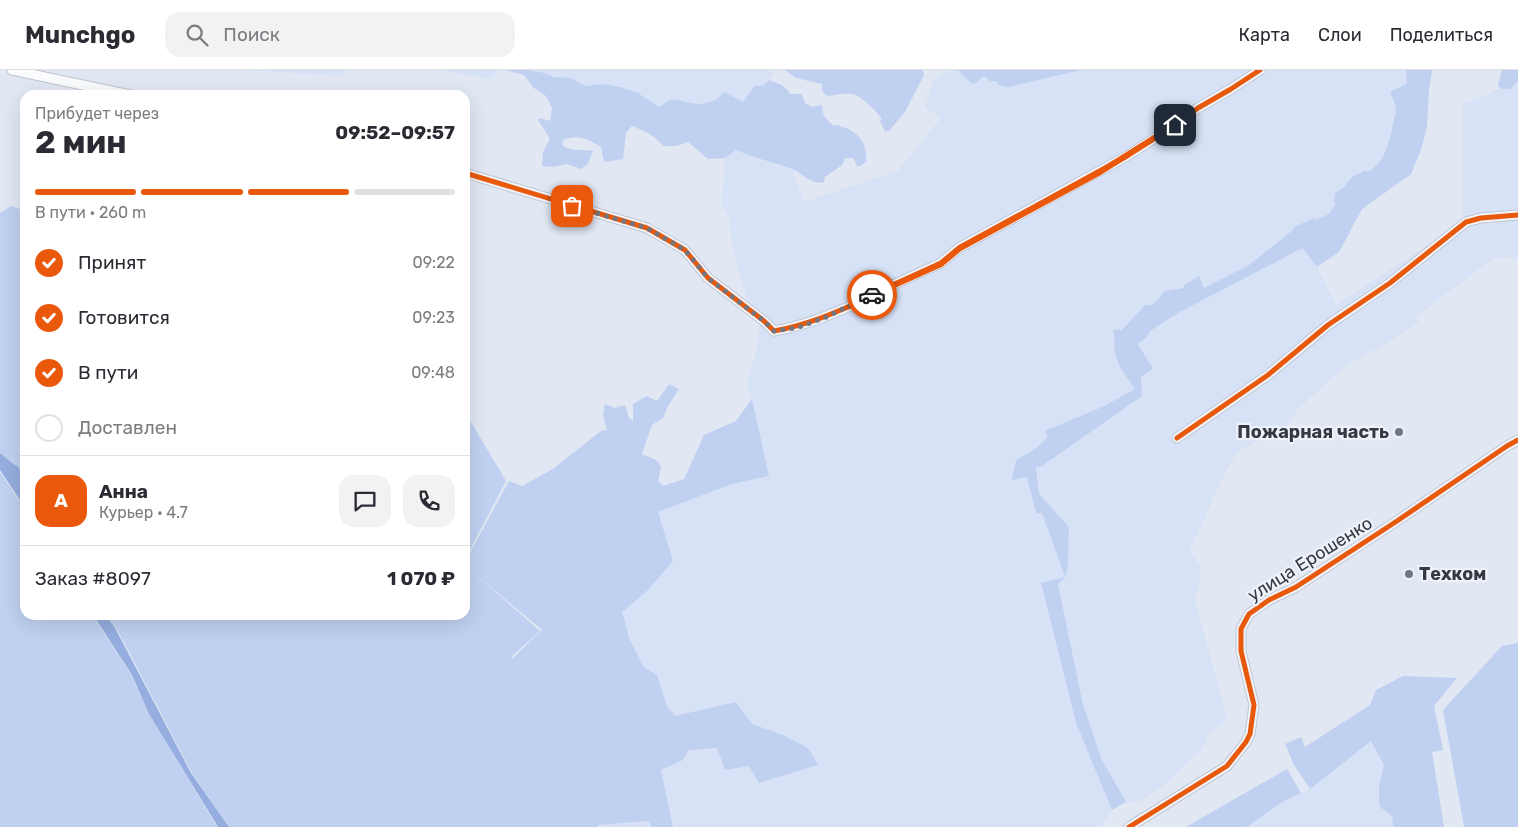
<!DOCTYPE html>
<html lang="ru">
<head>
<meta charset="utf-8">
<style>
	:root { --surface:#fff; --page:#f2f2f3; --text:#2b2b33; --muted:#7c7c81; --line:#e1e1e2; --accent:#ea580c }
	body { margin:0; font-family:Rubik,sans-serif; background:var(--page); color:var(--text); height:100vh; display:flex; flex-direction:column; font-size:19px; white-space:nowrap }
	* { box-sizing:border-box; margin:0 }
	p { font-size:16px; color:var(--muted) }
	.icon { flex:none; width:28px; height:28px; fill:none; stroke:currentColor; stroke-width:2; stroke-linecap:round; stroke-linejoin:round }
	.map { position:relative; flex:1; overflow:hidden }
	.panel { position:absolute; left:20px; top:20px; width:450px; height:530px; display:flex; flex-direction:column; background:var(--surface); border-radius:15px; box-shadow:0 5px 20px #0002 }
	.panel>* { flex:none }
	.pin { position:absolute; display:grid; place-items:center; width:42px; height:42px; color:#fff; margin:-21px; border-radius:10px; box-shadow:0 2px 8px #0006 }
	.courier { position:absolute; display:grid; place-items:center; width:50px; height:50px; margin:-25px; border:4px solid #ea580c; border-radius:50%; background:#fff; color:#222; box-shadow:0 1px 6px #0007 }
	.headline em { font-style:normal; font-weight:700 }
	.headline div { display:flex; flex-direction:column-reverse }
	.headline { display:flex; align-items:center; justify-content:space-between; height:85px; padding:0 15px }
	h1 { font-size:32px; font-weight:700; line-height:38px }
	.bar { display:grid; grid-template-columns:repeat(4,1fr); gap:8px 5px; align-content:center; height:60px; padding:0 15px }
	.bar i { height:6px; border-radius:4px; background:var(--line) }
	.bar .active { background:var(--accent) }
	.bar p { grid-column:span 4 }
	.line { display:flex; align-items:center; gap:12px; padding:0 15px; border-top:1px solid var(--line) }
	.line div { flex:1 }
	.round { display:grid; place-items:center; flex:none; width:52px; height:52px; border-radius:15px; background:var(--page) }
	ol { padding:0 15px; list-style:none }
	li { display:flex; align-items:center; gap:15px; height:55px }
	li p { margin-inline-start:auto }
	li .icon { padding:5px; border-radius:50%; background:var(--accent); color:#fff; stroke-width:4 }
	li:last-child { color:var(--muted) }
	li i { width:28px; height:28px; border:2px solid var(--line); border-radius:50% }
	header { display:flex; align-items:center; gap:30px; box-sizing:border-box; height:70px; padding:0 25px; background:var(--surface); border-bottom:1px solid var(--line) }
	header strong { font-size:24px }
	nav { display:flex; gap:28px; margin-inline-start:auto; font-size:18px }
	.search { width:350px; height:45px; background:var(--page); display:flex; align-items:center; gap:12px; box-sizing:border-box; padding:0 18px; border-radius:15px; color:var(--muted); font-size:19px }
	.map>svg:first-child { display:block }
</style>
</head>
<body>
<header>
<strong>Munchgo</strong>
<div class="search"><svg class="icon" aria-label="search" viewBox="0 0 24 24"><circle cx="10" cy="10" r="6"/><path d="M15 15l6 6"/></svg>Поиск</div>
<nav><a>Карта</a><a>Слои</a><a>Поделиться</a></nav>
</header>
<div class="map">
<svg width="1518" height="757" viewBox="0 0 1518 757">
	<rect width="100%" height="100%" fill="#e1e7f3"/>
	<path fill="#d7e2f7" d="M240,0H347L344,6Z
		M435,0H499L492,9Z
		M526,0H774L769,10L764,15L755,16L743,33L735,29H719L712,33H690L682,31L659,37L638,23L621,17L604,14L585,16L571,8L554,7L545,4Z
		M949,0H958L973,15L984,6L990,11H996L999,17L1077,0H1406V10L1407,14L1390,23L1395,35L1396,41L1386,82L1375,98L1352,107L1343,119L1335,123L1336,134L1329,144L1315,150L1314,148L1294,159L1249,195L1233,204L1203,218L1199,207L1184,218L1165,221L1153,235H1145L1121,261L1116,269L1114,280L1125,305L1135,319L1104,336L1045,361L1048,366L1035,379L1016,390L1013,410L1027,406L1036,443H1042L1065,507L1041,514L1076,653L1112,740L1101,757H673L661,700L683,690L689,680L717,678L749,696L759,713L818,695L783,665L752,654L736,633L675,646L667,636L657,605L644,597L631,570L621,542L647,521L658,442L732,414L769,406L752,329L746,314L757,280L761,243L749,236L732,177L730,150L722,134L725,88L736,80L775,95L794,100V105L804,132L898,101L941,48L925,37L935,8Z
		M1518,8V189H1513L1511,187L1494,188L1415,247L1419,252L1377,279L1365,284L1343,298L1298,339L1287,355L1237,382L1225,403L1190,480L1200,496L1199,515L1195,529L1227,650L1208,664L1202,680L1194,686L1169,711L1139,732H1126L1102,690L1083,635L1058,514L1065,508L1068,495L1069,457L1039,424L1036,398L1142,326L1138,274L1146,268L1150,261L1178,243L1304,178L1317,197L1336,235L1467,150L1463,145V34L1491,23Z
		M1371,671L1384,695L1379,716L1392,746L1393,757H1247L1279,734L1310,719Z
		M649,751L652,757H598V755Z"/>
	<path fill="#bfd0f1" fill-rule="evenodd" d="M505,0H526L545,3L554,7L571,8L585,16L604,14L621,17L638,23L659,37C663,35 667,31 670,30C677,28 684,32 691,33C704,35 716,33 724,22L743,32L755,16L764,15L769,10C777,13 786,15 790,24H802L805,33L812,37L822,35C822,45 826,50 834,56L836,55C856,60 868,70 866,92L858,97L853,88H845L842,95L825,107L824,112C811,116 803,103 792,99C774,93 755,88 736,80L725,88L708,89L688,72L676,76H663C655,65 644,61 632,56L626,63L623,89L604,92L601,77C588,69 577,64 563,70V76C574,82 581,79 593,81L588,94L581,99L567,94L553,97L542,96L543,82L550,69L538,50L539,48L550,51L552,38L546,26L534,18L524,5Z
		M785,0H923L924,5L905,42L889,61H885L880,51L882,49C876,41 862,25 851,24C843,23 835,26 827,26L822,20V14L796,8Z
		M958,0H1081L1008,17L1000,16L996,11H990L984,6L973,15Z
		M1406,0H1432L1429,20L1427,55L1422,77L1411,104L1362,139L1339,182L1317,197L1303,178L1178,243L1150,261L1146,268L1138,274L1153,299L1141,307L1142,326L1042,396L1036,398L1039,424L1069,457L1068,495L1065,508L1058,514L1083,635L1102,690L1126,732L1112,740L1076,653L1041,513L1065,507L1042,443H1036L1027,407L1012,410L1016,390L1035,379L1048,367L1045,361L1104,336L1135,319C1128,308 1117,296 1115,282C1113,274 1116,270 1113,261L1119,259L1121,261L1145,235H1153L1165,221L1184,218V215L1199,206L1204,218L1249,195L1294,159V157L1314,148L1316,150L1329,144L1336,134L1334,133L1335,123L1343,118L1352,107L1366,100L1367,102C1389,92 1390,63 1396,41L1395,34L1390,22L1407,14Z
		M1502,0H1518V11L1510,19H1502L1498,16Z
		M11,136L25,141V419L20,397L12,393L0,383V143Z
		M669,314L679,319L667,338L663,348L652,355L642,384L656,390L661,397L658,411L663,416L684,409L704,365L736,351L752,329L769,406L732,414L658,442L673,491L647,521L622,542L630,570L644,597L657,605L667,636L675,646L736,632L752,654L783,665L808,678L818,695L759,713L749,696L725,700L717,678L689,680L683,690L661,700L673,757H652L648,751L598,755V757H229L192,703L128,580L115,556L105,545H465V492L509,411L522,416L553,399L601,361L607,360L603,345L605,334L615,338L625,335L629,348L633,351V334L647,326L657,331ZM468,498L542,560L512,589L511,587L540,561Z
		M465,342L506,411L465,489Z
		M0,402L25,440V545H92L132,606L149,644L217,757H0Z
		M1518,573V757H1464L1443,640L1502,576Z
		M1403,606L1457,608L1434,636L1443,680L1432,682L1444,757H1393L1392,746L1379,736V716L1384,695L1371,671L1310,719L1293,693L1285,674L1301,667L1305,677L1370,635L1376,620Z
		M1287,699L1301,723L1279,734L1247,757H1186Z"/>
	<path fill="#95aedf" d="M0,383L12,393L19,397L25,421V438L0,400Z
		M93,545H105L114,556L191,703L229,757H218L149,644L132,605Z"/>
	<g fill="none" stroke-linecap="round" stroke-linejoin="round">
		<g stroke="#bfc5ce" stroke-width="11">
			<path id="minor" d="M12,0L130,25
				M465,103L647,158L685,180L708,208L764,251L774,261C809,255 839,241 871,227L873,224L941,193L959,178L1127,86L1175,55L1198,38L1231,19L1260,0
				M1177,368L1268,305L1328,255L1390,213L1466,152L1481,148L1518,145
				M1129,757L1227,696L1246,672L1250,664L1254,635L1241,581V559L1249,544L1269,530L1296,517L1397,451L1507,376L1518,370"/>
		</g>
		<use href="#minor" stroke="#fafbfd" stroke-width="9"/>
		<g stroke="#edf2fb" stroke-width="8">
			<path id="cycleway" d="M465,103L647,158L685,180L708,208L764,251L774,261C809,255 839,241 871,227L873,224L941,193L959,178L1127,86L1175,55L1198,38L1231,19L1260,0
				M1177,368L1268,305L1328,255L1390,213L1466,152L1481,148L1518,145
				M1129,757L1227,696L1246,672L1250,664L1254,635L1241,581V559L1249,544L1269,530L1296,517L1397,451L1507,376L1518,370"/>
		</g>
		<use href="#cycleway" stroke="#e8590c" stroke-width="5"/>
	</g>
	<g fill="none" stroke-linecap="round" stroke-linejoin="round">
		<path stroke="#717680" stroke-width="5" stroke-dasharray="0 9" d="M572,136L647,158L685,180L708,208L764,251L774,261L796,258L824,248L872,225"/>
		<path stroke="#ea580c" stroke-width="6" d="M872,225L941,194L960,178L1100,102L1175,55"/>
	</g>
	<g fill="#717680" stroke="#edf2fb" stroke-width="2">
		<circle cx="1399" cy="362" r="5"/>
		<circle cx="1409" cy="504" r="5"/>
	</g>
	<g text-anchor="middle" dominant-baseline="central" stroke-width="4.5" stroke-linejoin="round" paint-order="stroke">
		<g font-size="18" font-weight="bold" fill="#353942" stroke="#edf2fb" text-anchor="end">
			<text x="1389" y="362">Пожарная часть</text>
			<text x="1419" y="504" text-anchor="start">Техком</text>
		</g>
		<g font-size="18" fill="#353942" stroke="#edf2fb">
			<text transform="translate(1310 489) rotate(-32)">улица Ерошенко</text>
		</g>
	</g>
</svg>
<div class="pin" style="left:572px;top:136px;background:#ea580c"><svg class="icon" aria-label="bag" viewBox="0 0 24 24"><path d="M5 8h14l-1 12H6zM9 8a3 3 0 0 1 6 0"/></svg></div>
<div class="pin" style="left:1175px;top:55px;background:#1f2937"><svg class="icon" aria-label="home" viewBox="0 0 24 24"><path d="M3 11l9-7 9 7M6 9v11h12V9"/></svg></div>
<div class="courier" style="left:872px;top:225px"><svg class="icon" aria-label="car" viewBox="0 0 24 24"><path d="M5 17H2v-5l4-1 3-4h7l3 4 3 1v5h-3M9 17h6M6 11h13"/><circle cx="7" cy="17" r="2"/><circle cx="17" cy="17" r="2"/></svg></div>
<section class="panel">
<div class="headline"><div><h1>2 мин</h1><p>Прибудет через</p></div><em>09:52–09:57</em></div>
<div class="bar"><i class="active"></i><i class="active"></i><i class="active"></i><i></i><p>В пути · 260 m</p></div>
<ol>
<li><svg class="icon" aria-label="check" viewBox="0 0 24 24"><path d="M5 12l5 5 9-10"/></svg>Принят<p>09:22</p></li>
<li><svg class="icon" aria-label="check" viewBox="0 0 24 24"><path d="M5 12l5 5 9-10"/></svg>Готовится<p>09:23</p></li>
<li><svg class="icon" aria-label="check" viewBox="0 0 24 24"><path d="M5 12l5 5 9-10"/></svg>В пути<p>09:48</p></li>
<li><i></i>Доставлен</li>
</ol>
<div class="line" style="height:90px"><b class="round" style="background:var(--accent);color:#fff">А</b><div><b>Анна</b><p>Курьер · 4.7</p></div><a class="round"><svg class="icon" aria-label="chat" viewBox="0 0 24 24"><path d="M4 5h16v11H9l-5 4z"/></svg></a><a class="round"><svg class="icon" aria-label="phone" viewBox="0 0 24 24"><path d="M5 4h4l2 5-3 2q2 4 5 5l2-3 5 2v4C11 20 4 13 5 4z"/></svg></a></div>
<div class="line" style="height:65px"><div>Заказ #8097</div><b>1 070 ₽</b></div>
</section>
</div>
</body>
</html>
